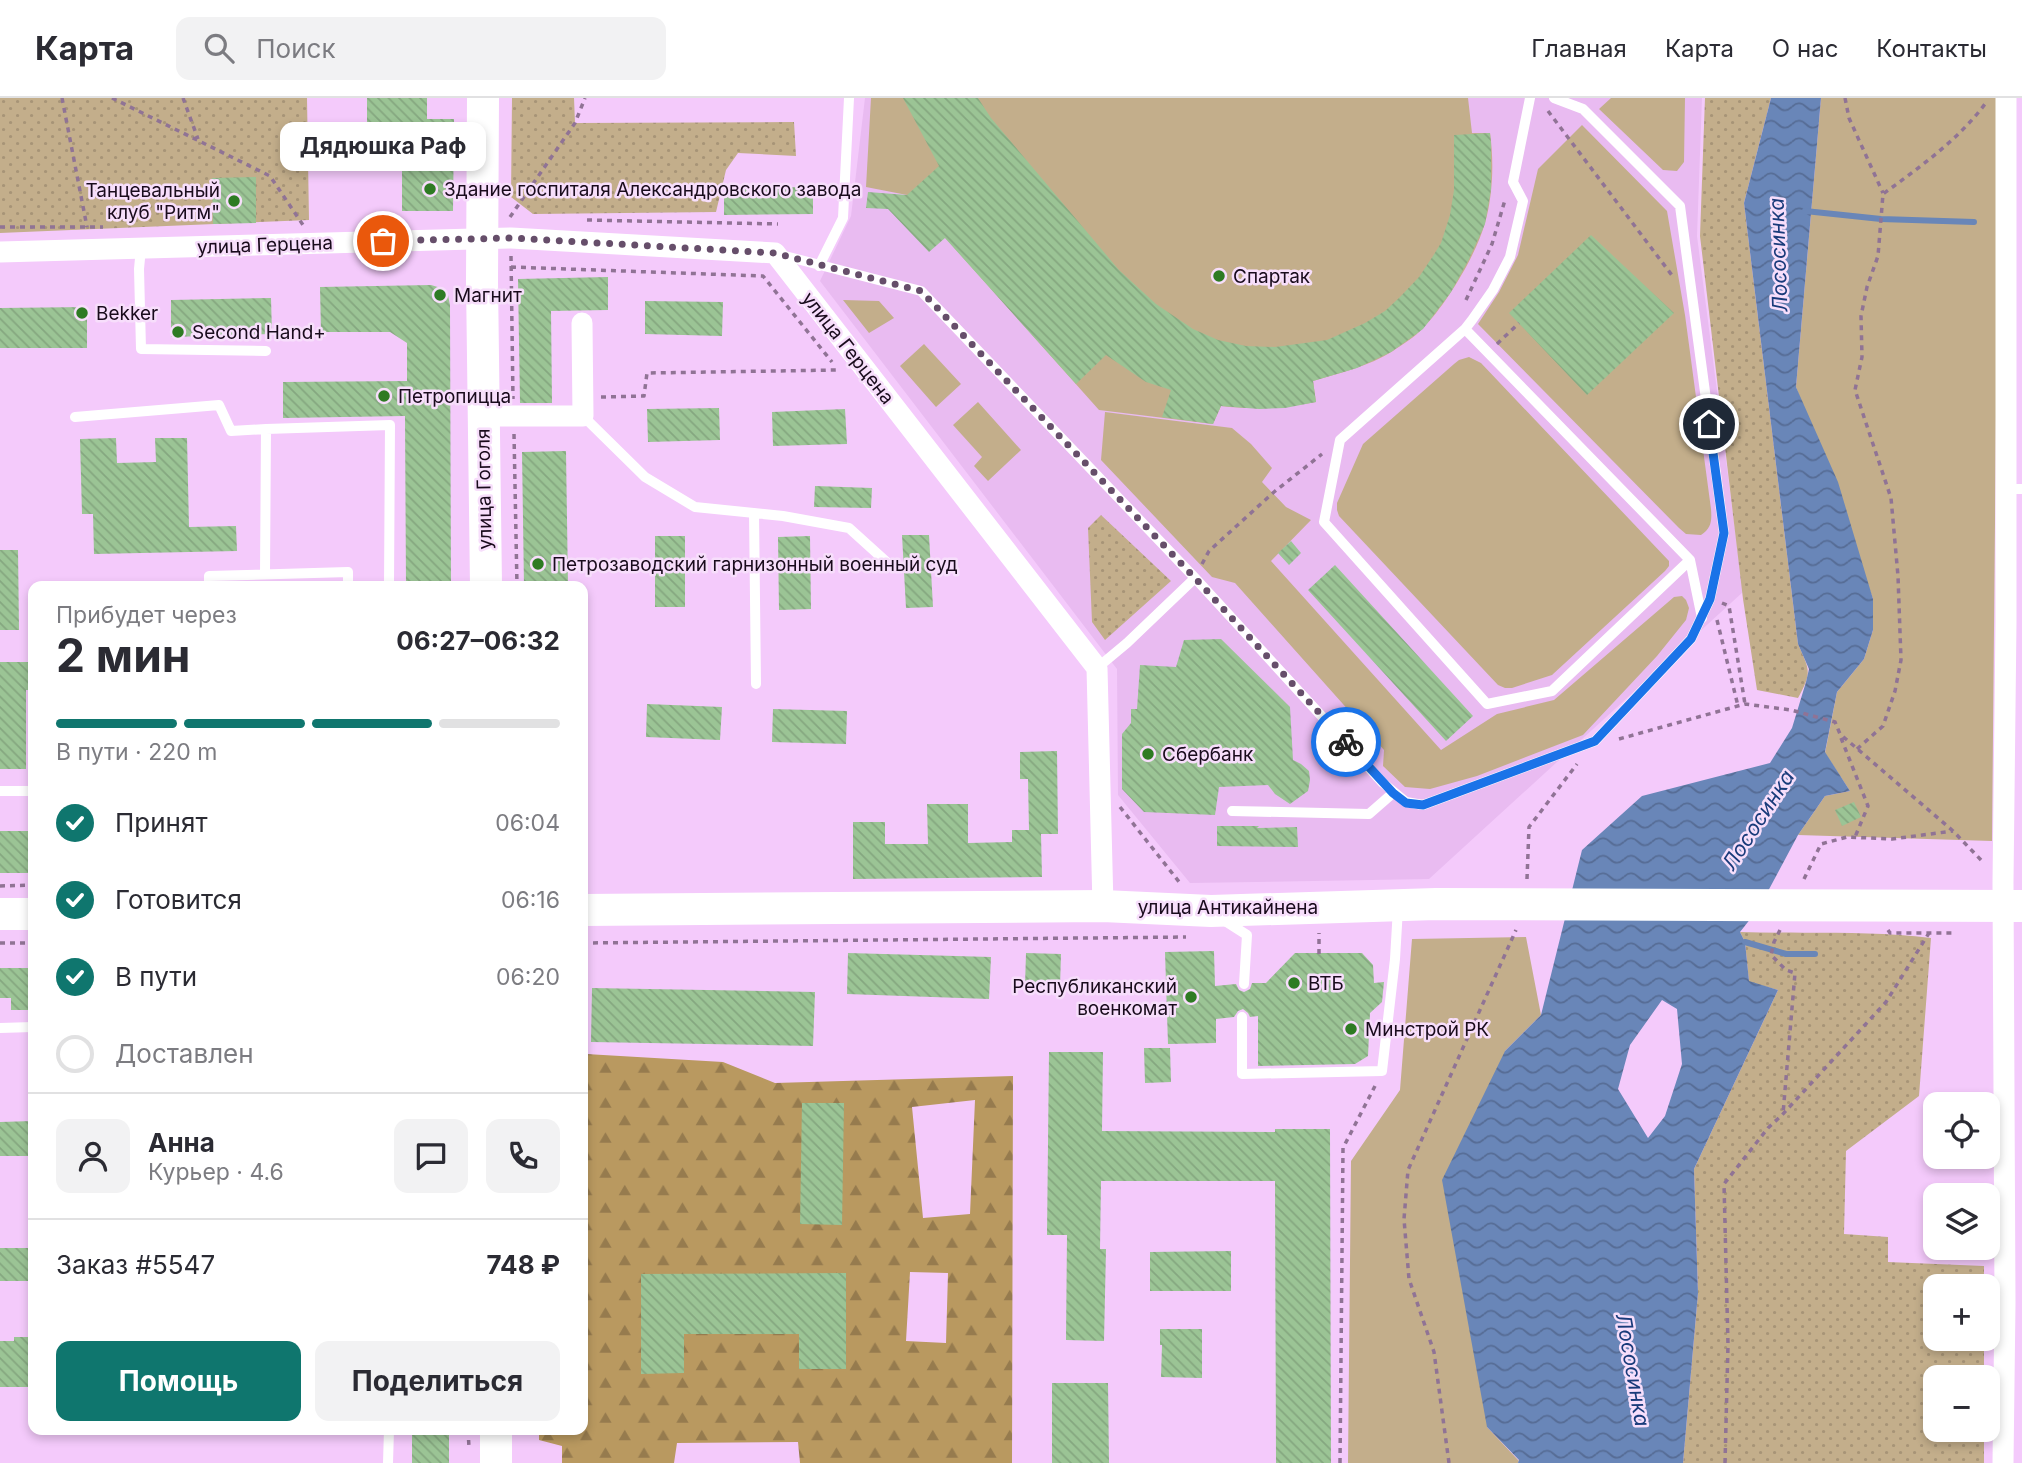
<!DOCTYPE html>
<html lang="ru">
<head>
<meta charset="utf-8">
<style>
	:root { --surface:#fff; --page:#f2f2f3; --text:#2b2b33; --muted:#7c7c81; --line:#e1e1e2; --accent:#0f766e }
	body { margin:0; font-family:Inter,sans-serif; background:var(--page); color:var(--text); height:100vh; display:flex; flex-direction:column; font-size:26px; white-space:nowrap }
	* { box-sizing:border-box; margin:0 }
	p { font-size:23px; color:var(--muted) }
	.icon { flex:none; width:38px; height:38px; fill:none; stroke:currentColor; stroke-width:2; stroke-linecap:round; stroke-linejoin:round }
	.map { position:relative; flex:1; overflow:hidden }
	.details { position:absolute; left:28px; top:483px; width:560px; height:854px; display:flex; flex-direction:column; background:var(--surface); border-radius:14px; box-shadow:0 4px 10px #0003 }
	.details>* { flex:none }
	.fabs { position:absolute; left:1923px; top:994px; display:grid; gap:14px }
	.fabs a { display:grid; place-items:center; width:77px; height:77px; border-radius:14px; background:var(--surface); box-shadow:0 4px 10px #0003; font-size:35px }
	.pin { position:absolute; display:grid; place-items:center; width:60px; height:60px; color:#fff; margin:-30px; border:4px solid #fff; border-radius:50%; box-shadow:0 2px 7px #0007 }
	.courier { position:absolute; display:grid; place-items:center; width:70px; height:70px; margin:-35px; border:5px solid #1a73e8; border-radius:50%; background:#fff; color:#222; box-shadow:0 2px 9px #0007 }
	.bubble { position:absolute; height:49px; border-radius:14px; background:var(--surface); box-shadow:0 4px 10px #0003; font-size:23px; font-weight:700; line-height:49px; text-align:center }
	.overview em { font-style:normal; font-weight:700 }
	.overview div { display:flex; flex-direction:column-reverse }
	.overview { display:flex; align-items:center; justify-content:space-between; height:119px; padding:0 28px }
	h1 { font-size:46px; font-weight:700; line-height:52px }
	.bar { display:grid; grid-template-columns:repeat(4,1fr); gap:10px 7px; align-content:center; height:84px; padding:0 28px }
	.bar i { height:9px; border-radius:5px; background:var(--line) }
	.bar .on { background:var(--accent) }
	.bar p { grid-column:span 4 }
	.line { display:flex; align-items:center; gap:18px; padding:0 28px; border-top:2px solid var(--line) }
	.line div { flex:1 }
	.round { display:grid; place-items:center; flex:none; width:74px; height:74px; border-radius:14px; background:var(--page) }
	ol { padding:0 28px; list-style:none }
	li { display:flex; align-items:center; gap:21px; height:77px }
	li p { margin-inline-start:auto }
	li .icon { padding:7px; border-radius:50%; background:var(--accent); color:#fff; stroke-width:4 }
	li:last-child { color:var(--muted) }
	li i { width:38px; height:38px; border:4px solid var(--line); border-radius:50% }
	.primary-button { display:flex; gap:14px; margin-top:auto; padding:14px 28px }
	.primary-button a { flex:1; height:80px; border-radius:14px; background:var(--accent); color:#fff; font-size:28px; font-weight:700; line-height:80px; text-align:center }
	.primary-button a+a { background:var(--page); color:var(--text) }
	header { display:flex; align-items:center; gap:42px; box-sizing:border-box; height:98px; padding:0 35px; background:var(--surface); border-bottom:2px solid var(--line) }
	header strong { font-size:33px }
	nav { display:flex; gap:38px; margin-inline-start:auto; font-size:24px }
	.search { width:490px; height:63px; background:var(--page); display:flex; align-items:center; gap:18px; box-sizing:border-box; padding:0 24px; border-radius:14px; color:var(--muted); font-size:26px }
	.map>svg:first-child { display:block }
</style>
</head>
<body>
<header>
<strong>Карта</strong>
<div class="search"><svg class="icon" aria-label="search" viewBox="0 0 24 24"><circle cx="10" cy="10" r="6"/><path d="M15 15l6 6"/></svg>Поиск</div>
<nav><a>Главная</a><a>Карта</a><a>О нас</a><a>Контакты</a></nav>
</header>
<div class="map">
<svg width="2022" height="1365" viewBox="0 0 2022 1365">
	<defs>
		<pattern id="forest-firs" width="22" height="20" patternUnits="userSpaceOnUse" patternTransform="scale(1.75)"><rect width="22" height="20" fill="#b99960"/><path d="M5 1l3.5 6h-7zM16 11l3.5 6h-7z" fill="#967b4e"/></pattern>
		<pattern id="park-dots" width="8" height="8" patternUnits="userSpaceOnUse" patternTransform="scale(1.75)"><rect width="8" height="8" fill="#c3ae8b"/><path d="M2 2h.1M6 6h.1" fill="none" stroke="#a79477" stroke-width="1.8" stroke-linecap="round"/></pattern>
		<pattern id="water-waves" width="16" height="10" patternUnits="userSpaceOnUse" patternTransform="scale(1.75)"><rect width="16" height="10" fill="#6986b8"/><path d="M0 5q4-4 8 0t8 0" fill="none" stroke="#566c95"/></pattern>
		<pattern id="building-back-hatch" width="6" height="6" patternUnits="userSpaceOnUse" patternTransform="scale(1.75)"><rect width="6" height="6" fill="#9bc495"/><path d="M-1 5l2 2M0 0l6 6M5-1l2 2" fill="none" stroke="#85a780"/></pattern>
	</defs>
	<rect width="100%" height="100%" fill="#f4cafb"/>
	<path fill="#e9bbf1" d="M865,0H1702L1697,138L1743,494L1429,781L1190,785L1118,697L1117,571L820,183L851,118Z"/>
	<path fill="#c3ae8b" d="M871,0H1468L1472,35H1490C1494,63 1493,97 1485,125C1476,157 1446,207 1423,230C1415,239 1403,246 1393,253C1369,268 1340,275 1313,283L1316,304C1284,310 1254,312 1221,308L1213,326L1099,312L907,97L866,89Z
		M1611,0H1685L1684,64L1677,73L1663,72L1599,11Z
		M1821,0H1999L1992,743L1798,737L1825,698L1850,693L1825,655L1837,594L1864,561L1873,532V501L1796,289Z
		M1582,27L1667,113L1685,217L1711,411C1712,424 1711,430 1701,437L1686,436L1679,430L1478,226L1499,194L1518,157L1538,71Z
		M843,202L879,203L894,220L869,235Z
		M924,246L961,286L936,309L900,268Z
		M1469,259L1481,265L1669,463V468L1665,473L1552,577L1512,590H1505L1498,587L1339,418L1337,412V405L1363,346L1454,266L1459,262Z
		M978,304L1021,352L988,383L974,368L982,359L953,327Z
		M1105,314L1232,330L1251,346L1272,370L1262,384L1286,409L1311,422L1271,463L1441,652L1497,616L1554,602L1674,499L1682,498L1686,502L1689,510L1686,522L1657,558L1583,637L1477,678L1430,691L1405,689L1383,668L1384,652L1235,485L1212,479L1101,362Z
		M1526,839L1541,917L1505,953L1487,1329L1519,1363L1518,1365H1348L1351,1063L1400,992L1412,841Z"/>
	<path fill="url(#forest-firs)" fill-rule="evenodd" d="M583,899L586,956L723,964L775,985L1013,978L1012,1365H800L798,1344L677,1345L674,1365H562V1348L539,1342V1332H583ZM975,1002L970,1116L923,1120L912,1009ZM910,1174L948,1175L946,1245L906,1243Z"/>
	<path fill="url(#park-dots)" d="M0,0H307L309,122L0,135Z
		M512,0H574L575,25L794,24L796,58L738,55L726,72L716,114L533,116L511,99Z
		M1705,0H1771L1744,105L1798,546C1810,573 1812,574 1798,600L1757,592L1743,501L1700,138Z
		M1101,417L1171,483L1105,542L1092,524L1088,430Z
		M1740,834C1804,836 1868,832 1931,840L1919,998L1846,1053L1844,1136L1888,1139V1164L1984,1168V1188H1936V1241H1984V1279H1936V1332H1984V1365H1683L1698,1195L1694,1071L1778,892L1749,884L1745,844Z"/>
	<path fill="url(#water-waves)" fill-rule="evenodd" d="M1771,0H1821L1796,289L1838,384L1873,501V532L1864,561L1837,594L1825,654L1850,693L1825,698L1798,737L1759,810L1740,834L1745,844L1749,883L1778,892L1694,1071L1698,1195L1683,1365H1518L1519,1362L1487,1329L1442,1082L1505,953L1541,917L1582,752L1642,698L1770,665L1792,630L1806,584L1809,571L1798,546L1744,105ZM1662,902L1677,911L1682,966L1665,1018L1648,1040L1618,991L1630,947Z"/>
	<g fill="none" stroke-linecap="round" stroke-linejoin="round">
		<path stroke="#6986b8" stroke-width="6" d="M1805,113L1881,121L1974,124
			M1745,844L1786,856H1815"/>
	</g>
	<path fill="url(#building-back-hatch)" d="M367,0H427V21H454L453,113H402V27H367Z
		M903,0H978L991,20L1119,172L1156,206L1193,231L1218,242L1246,248L1275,249L1327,242L1365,225L1385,213L1400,199L1419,179L1433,158L1441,145L1450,117L1454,92V37L1490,35L1491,46V91L1485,126L1469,161L1451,194L1423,231L1391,254L1357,270L1313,283L1316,304L1285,310L1259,311L1221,308L1213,326L1162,319L1171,292L1146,284L1106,257L1076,286L945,140L929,154L888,111L866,110L868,94L907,97L939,68Z
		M256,79V125L213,126L212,80Z
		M813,89V116L724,117V90Z
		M1591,137L1674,215L1587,297L1509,215Z
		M608,179V212L551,213L552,305H520L518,181Z
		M431,187L441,190L448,197L450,207L451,488H406L405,318L283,320V284L407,283V245L390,234H321L320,189Z
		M271,200L272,236L171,239V202Z
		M645,203L723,204L722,238L645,236Z
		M87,209V250H0V210Z
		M719,310L720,342L648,344L647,311Z
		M845,311L847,346L773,348L772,314Z
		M116,340L117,365L156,364L155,340H187L189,429L236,428L237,453L94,456L93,416H82L80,341Z
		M566,353L568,488H524L522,354Z
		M815,388L872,390L871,410L814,409Z
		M902,437H929L933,509L906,510Z
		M655,438H685V509H655Z
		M810,438L811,511L779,512L778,439Z
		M1291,443L1301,455L1289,467L1278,455Z
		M0,452H18L19,532H0Z
		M1335,467L1473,618L1446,643L1308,492Z
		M1221,541L1290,609L1293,662L1301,666L1309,673L1310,682L1308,693L1290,706L1275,696L1268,687L1219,689L1215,717L1144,714L1122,691V636L1131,625V611H1137L1140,567L1176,569L1184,542Z
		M0,564H33V592H26V671H0Z
		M647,606L722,609L720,642L646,639Z
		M773,611L847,613L846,646L772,644Z
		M1057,653L1058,736H1041L1042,779L853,781V724H885V746H928L927,706H968V745L1012,744V732H1029L1028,681H1020V654Z
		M1854,704L1861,719L1842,728L1835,712Z
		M1217,728H1259L1257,730L1297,729L1298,749L1217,748Z
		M0,733H33V775H0Z
		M1214,853L1215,888L1236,886L1239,892L1244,894L1250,891L1252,885H1266L1295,855H1362L1373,867L1374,885L1384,884L1382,904L1370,915L1368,958L1355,966L1258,968V918L1250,919L1248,915L1243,911L1238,913L1234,919L1216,921V945L1168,946L1165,854Z
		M848,855L991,859L989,901L847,896Z
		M1026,855L1061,856L1060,889L1025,888Z
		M0,870H30V912H11V900H0Z
		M592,890L815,894L813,948L591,944Z
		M1144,950H1170L1171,984L1145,985Z
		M1049,954H1103L1102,1033L1275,1034V1031H1330L1331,1365H1276L1275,1083H1101L1100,1151H1106L1104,1243L1066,1242L1067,1137H1047Z
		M802,1005H844L842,1127L800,1126Z
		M33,1023V1058H0V1024Z
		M0,1150H33V1183H0Z
		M1231,1153V1193H1150V1154Z
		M846,1175V1271H799V1236H684V1275L641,1276V1176Z
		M1160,1231H1202V1280L1161,1279L1162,1247H1160Z
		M14,1239H33V1289H0V1243H14Z
		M1052,1285H1108L1109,1365H1052Z
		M412,1332H449V1365H412Z"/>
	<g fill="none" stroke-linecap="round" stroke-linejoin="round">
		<path stroke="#907395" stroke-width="3.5" stroke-dasharray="5 5" stroke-linecap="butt" d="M62,0L87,129
			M112,0L270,78L303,127
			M183,0L198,41
			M1845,0L1849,20L1883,95
			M1548,13L1674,180
			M510,119L575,25L585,0
			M587,122L778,126
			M0,129H103
			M511,158L513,301
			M511,169L763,178L832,264
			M1466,202L1492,146L1505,102
			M1497,246L1519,225
			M601,299L644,298L647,275L838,272
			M514,336L517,488
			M1202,466L1209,453L1274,394L1322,356
			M1722,505L1729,508L1745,606
			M1717,522L1738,608
			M1841,640L1868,708L1855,739
			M1619,641L1745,606L1791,612L1835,624L1840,636L1953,733L1982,763
			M1857,651L1883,628L1895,593L1901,562L1898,478L1891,400L1855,292L1862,259L1861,218L1867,189L1878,158L1883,96C1920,69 1958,42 1985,6
			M1120,709L1180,785
			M1527,781L1529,729L1577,666
			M1804,781L1821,746L1847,739L1892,741L1953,733
			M0,788L33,787
			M1780,832L1774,844L1771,857L1786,872L1795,875L1783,1016
			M1888,832L1890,835H1956
			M0,845H33
			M583,845L1186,839
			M1319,856V835
			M468,1332L469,1349
			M1340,1365L1343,1050L1375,988
			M1449,1365L1434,1254L1409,1181L1404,1121L1408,1072L1516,832
			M1725,1365L1728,1247L1724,1086L1768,1030L1782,1017L1886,904L1929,835"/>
		<path stroke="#fff" stroke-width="10" d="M1530,0L1513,84L1523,103L1510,159L1493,192L1472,222L1465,231L1340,342L1324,424L1487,606L1552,593L1690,462
			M141,150L139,171L141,251L266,253
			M781,157L921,193L1195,480L1383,685L1406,704L1423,707L1595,643L1691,541L1710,501L1724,435L1680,108L1583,11L1554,0
			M819,168L843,120L849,0
			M1465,231L1690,462L1702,520
			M583,318L645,379L695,409L783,418L849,430L891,468
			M75,319L219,307L231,333L266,331L265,476
			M266,331L390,327L389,488
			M2006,391H2022
			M754,415L756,586
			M209,488V478L348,474V488
			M1097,570L1127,545L1195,480
			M0,693H33
			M1232,713L1369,716L1393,695
			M1222,821L1247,837L1244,886
			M1242,919V976L1382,973L1395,861L1398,810
			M0,930L33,929
			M388,1365L389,1332"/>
		<path stroke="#fff" stroke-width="21" d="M0,154L511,140L775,155L1097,570L1103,808
			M483,318H583L582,225
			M2003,1365L2005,1205L2003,785L2006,524V0"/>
		<path stroke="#fff" stroke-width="32" d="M483,0L482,183L486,488
			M583,812L1103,808L1211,813L1436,806L2022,808
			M0,816H33
			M496,1332V1365"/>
	</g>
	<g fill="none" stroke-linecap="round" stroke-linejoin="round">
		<path stroke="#664e6a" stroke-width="7" stroke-dasharray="0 12.6" d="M383,143L511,140L775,155L921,193L1195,480L1346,644"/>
		<path stroke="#1a73e8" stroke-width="9" d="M1346,644L1393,695L1406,705L1423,707L1595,643L1691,541L1710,501L1724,435L1709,326"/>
	</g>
	<g fill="#2e7b23" stroke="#f7defb" stroke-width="2.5">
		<circle cx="430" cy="91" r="7"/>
		<circle cx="234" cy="103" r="7"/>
		<circle cx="1219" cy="178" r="7"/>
		<circle cx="440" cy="197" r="7"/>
		<circle cx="82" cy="215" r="7"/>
		<circle cx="178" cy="234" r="7"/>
		<circle cx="384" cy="298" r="7"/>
		<circle cx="538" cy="466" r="7"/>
		<circle cx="1148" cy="656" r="7"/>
		<circle cx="1294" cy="885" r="7"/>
		<circle cx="1191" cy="899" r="7"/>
		<circle cx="1351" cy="931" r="7"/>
	</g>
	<g text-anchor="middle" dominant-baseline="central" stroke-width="5" stroke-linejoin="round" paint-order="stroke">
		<g font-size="19" fill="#190b1c" stroke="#f7defb" text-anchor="start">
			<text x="444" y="91">Здание госпиталя Александровского завода</text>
			<text x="220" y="92" text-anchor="end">Танцевальный<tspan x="220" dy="22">клуб "Ритм"</tspan></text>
			<text x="1233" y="178">Спартак</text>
			<text x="454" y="197">Магнит</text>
			<text x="96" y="215">Bekker</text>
			<text x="192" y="234">Second Hand+</text>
			<text x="398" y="298">Петропицца</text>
			<text x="552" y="466">Петрозаводский гарнизонный военный суд</text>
			<text x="1162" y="656">Сбербанк</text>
			<text x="1308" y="885">ВТБ</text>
			<text x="1177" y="888" text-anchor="end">Республиканский<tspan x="1177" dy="22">военкомат</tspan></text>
			<text x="1365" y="931">Минстрой РК</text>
		</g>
		<g font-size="19" fill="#190b1c" stroke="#f7defb">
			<text transform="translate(265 147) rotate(-2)">улица Герцена</text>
			<text transform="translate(848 250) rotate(52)">улица Герцена</text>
			<text transform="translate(484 391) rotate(-91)">улица Гоголя</text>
			<text x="1228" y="809">улица Антикайнена</text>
		</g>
		<g font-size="21" font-style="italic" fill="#193b7a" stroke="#f7defb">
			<text transform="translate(1778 157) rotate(-92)">Лососинка</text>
			<text transform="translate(1758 722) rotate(-57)">Лососинка</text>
			<text transform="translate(1633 1272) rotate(80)">Лососинка</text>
		</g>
	</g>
</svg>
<div class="fabs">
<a><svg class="icon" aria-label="locate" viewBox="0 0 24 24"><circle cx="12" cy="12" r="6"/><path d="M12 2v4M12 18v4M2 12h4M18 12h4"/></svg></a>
<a><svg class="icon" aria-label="layers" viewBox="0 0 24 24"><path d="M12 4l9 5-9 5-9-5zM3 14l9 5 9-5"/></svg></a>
<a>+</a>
<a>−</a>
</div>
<div class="pin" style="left:383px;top:143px;background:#ea580c"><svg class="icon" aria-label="bag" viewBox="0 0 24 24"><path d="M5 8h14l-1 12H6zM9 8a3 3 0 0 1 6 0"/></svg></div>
<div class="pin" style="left:1709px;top:326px;background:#1f2937"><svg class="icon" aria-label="home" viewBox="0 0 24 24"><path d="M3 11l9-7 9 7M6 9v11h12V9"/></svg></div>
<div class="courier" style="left:1346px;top:644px"><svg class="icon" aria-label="bike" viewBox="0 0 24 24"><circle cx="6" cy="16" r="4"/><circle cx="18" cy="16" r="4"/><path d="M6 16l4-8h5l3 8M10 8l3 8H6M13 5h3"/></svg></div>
<div class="bubble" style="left:280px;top:24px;width:206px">Дядюшка Раф</div>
<section class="details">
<div class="overview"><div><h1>2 мин</h1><p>Прибудет через</p></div><em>06:27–06:32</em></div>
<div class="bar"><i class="on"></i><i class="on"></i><i class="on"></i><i></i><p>В пути · 220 m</p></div>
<ol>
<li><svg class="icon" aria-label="check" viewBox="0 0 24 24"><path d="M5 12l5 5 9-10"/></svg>Принят<p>06:04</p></li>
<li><svg class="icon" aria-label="check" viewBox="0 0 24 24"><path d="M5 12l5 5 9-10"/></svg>Готовится<p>06:16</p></li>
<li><svg class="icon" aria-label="check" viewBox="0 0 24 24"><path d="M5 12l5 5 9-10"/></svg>В пути<p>06:20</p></li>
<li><i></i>Доставлен</li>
</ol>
<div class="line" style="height:126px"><a class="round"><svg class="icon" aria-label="person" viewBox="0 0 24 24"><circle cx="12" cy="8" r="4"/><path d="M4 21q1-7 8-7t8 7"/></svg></a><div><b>Анна</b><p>Курьер · 4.6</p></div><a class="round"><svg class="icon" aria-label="chat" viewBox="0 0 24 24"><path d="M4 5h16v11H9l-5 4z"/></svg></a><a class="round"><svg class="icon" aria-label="phone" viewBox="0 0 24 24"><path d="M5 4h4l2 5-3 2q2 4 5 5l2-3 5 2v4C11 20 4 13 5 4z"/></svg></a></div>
<div class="line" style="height:91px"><div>Заказ #5547</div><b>748 ₽</b></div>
<div class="primary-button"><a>Помощь</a><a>Поделиться</a></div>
</section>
</div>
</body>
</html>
